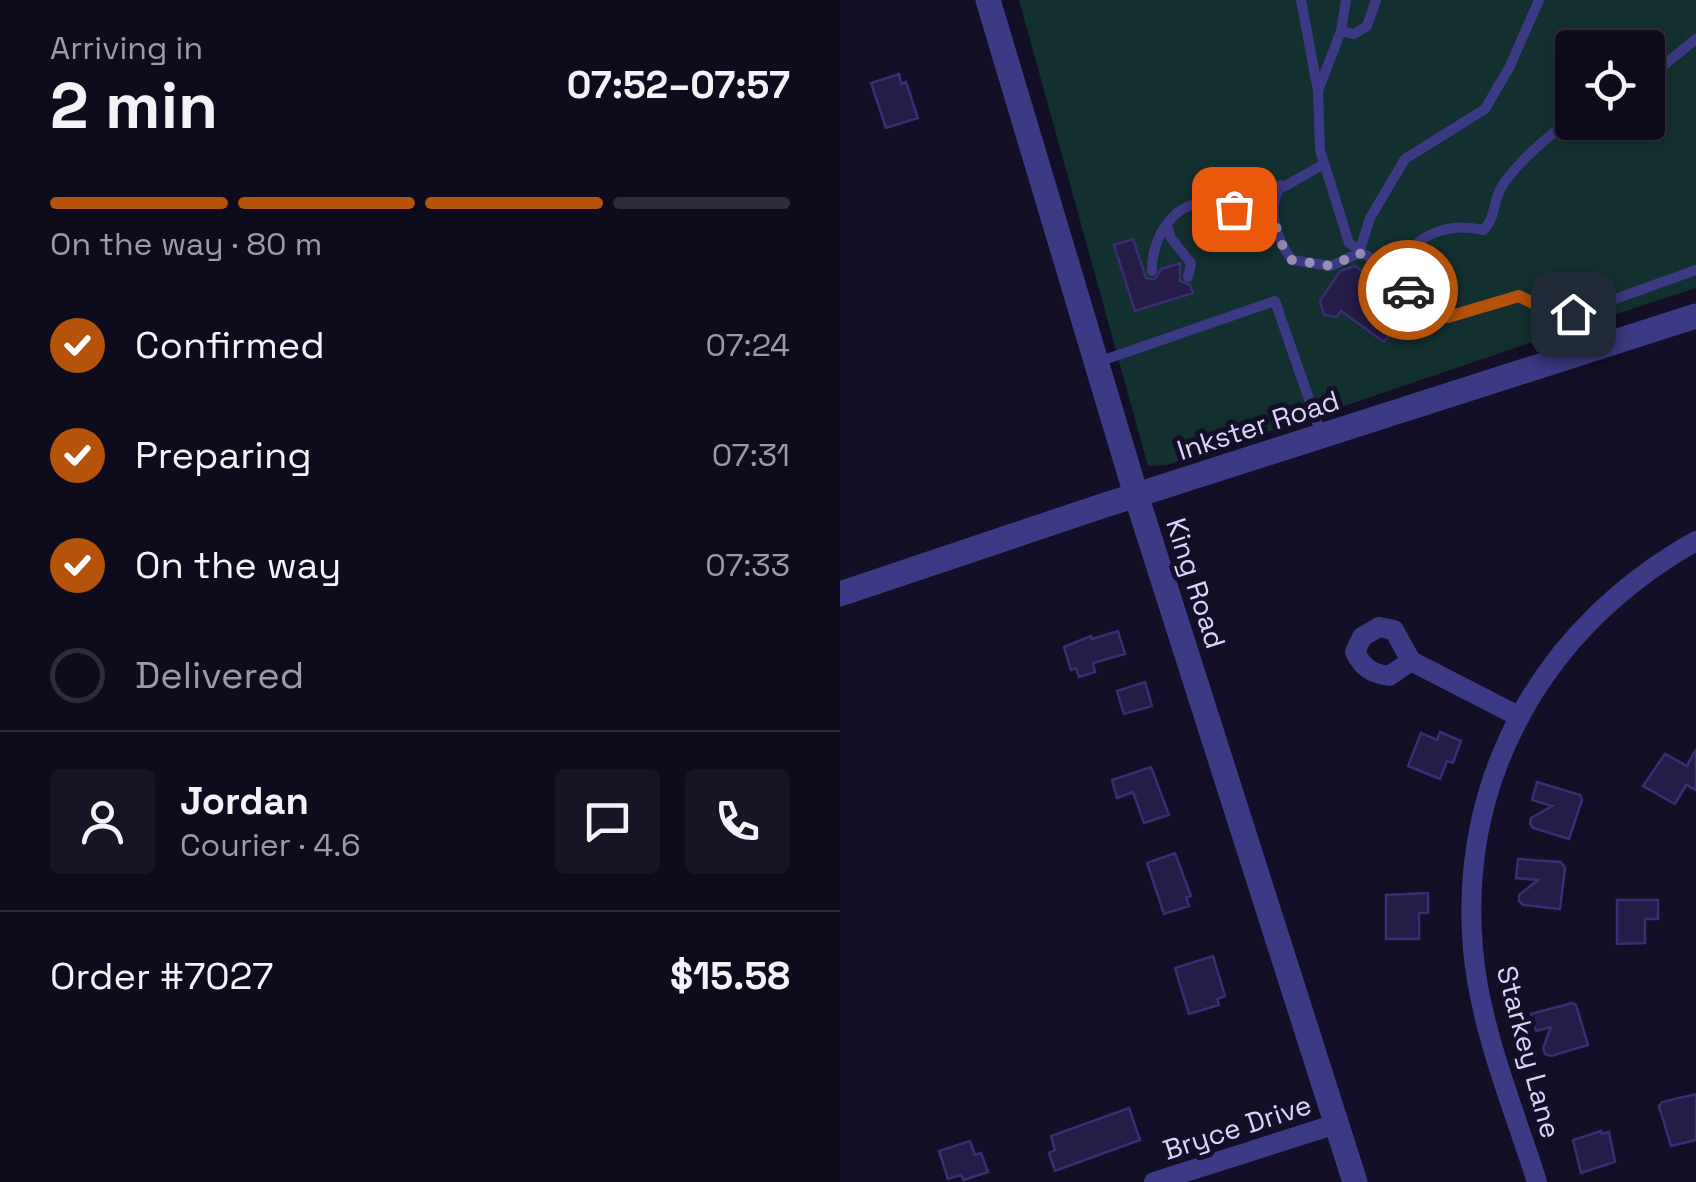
<!DOCTYPE html>
<html lang="en">
<head>
<meta charset="utf-8">
<style>
	:root { --surface:#0e0b1c; --page:#171425; --text:#f1f3f6; --muted:#9b9ba3; --line:#2e2b3b; --accent:#b45309 }
	body { margin:0; font-family:"Space Grotesk",sans-serif; background:var(--page); color:var(--text); height:100vh; display:flex; flex-direction:column; font-size:38px; white-space:nowrap }
	* { box-sizing:border-box; margin:0 }
	p { font-size:32px; color:var(--muted) }
	.icon { flex:none; width:55px; height:55px; fill:none; stroke:currentColor; stroke-width:2; stroke-linecap:round; stroke-linejoin:round }
	.map { position:relative; flex:1; overflow:hidden }
	.panel { display:flex; flex-direction:column; background:var(--surface); width:840px }
	.panel>* { flex:none }
	.fabs { position:absolute; left:715px; top:30px; display:grid; gap:20px }
	.fabs a { display:grid; place-items:center; width:110px; height:110px; border-radius:10px; background:var(--surface); box-shadow:0 5px 25px #0003,0 0 0 2px var(--line); font-size:50px }
	.pin { position:absolute; display:grid; place-items:center; width:85px; height:85px; color:#fff; margin:-42px; border-radius:20px; box-shadow:0 5px 15px #0006 }
	.courier { position:absolute; display:grid; place-items:center; width:100px; height:100px; margin:-50px; border:8px solid #b45309; border-radius:50%; background:#fff; color:#222; box-shadow:0 2px 12px #0007 }
	.summary em { font-style:normal; font-weight:700 }
	.summary div { display:flex; flex-direction:column-reverse }
	.summary { display:flex; align-items:center; justify-content:space-between; height:170px; padding:0 50px }
	h1 { font-size:65px; font-weight:700; line-height:75px }
	.bar { display:grid; grid-template-columns:repeat(4,1fr); gap:15px 10px; align-content:center; height:120px; padding:0 50px }
	.bar i { height:12px; border-radius:8px; background:var(--line) }
	.bar .selected { background:var(--accent) }
	.bar p { grid-column:span 4 }
	.line { display:flex; align-items:center; gap:25px; padding:0 50px; border-top:2px solid var(--line) }
	.line div { flex:1 }
	.round { display:grid; place-items:center; flex:none; width:105px; height:105px; border-radius:10px; background:var(--page) }
	ol { padding:0 50px; list-style:none }
	li { display:flex; align-items:center; gap:30px; height:110px }
	li p { margin-inline-start:auto }
	li .icon { padding:10px; border-radius:50%; background:var(--accent); color:#fff; stroke-width:4 }
	li:last-child { color:var(--muted) }
	li i { width:55px; height:55px; border:5px solid var(--line); border-radius:50% }
	main { display:flex; flex:1; min-height:0 }
	.map>svg:first-child { display:block }
</style>
</head>
<body>
<main>
<section class="panel">
<div class="summary"><div><h1>2 min</h1><p>Arriving in</p></div><em>07:52–07:57</em></div>
<div class="bar"><i class="selected"></i><i class="selected"></i><i class="selected"></i><i></i><p>On the way · 80 m</p></div>
<ol>
<li><svg class="icon" aria-label="check" viewBox="0 0 24 24"><path d="M5 12l5 5 9-10"/></svg>Confirmed<p>07:24</p></li>
<li><svg class="icon" aria-label="check" viewBox="0 0 24 24"><path d="M5 12l5 5 9-10"/></svg>Preparing<p>07:31</p></li>
<li><svg class="icon" aria-label="check" viewBox="0 0 24 24"><path d="M5 12l5 5 9-10"/></svg>On the way<p>07:33</p></li>
<li><i></i>Delivered</li>
</ol>
<div class="line" style="height:180px"><a class="round"><svg class="icon" aria-label="person" viewBox="0 0 24 24"><circle cx="12" cy="8" r="4"/><path d="M4 21q1-7 8-7t8 7"/></svg></a><div><b>Jordan</b><p>Courier · 4.6</p></div><a class="round"><svg class="icon" aria-label="chat" viewBox="0 0 24 24"><path d="M4 5h16v11H9l-5 4z"/></svg></a><a class="round"><svg class="icon" aria-label="phone" viewBox="0 0 24 24"><path d="M5 4h4l2 5-3 2q2 4 5 5l2-3 5 2v4C11 20 4 13 5 4z"/></svg></a></div>
<div class="line" style="height:130px"><div>Order #7027</div><b>$15.58</b></div>
</section>
<div class="map">
<svg width="856" height="1182" viewBox="0 0 856 1182">
	<rect width="100%" height="100%" fill="#130f26"/>
	<path fill="#12302f" fill-rule="evenodd" d="M179,0H856V288C679,345 504,408 327,465L308,466ZM732,48H808V122H732Z"/>
	<path fill="#241b47" stroke="#3b2d73" stroke-width="2.5" d="M59,74L61,84L66,82L78,118L46,128L31,83Z
		M293,239L306,278L315,279L321,269L340,263V281L350,285L353,293L295,311L274,245Z
		M515,266L572,306L544,342L501,311L497,317L484,315L480,301L500,271Z
		M278,631L285,654L253,663L255,672L239,677L236,668L231,670L224,647L251,636L252,639Z
		M305,682L312,706L284,714L277,691Z
		M600,732L621,741L613,763L607,761L600,779L568,766L581,733L597,740Z
		M856,749V790L846,785L835,804L803,786L825,754L847,766Z
		M311,767L329,815L304,823L293,792L277,798L272,780Z
		M697,782L740,795L742,800L729,839L693,828L690,823L691,818L712,806L692,800Z
		M335,853L351,896L346,897L349,906L324,914L307,863Z
		M678,859L721,862L725,868L720,909L683,905L679,901V895L698,880L676,878Z
		M588,893V913H579V939H546V895Z
		M777,900H818V919H805V943L777,944Z
		M373,956L385,996L377,999L379,1005L349,1014L335,968Z
		M732,1003L736,1005L748,1045L711,1056L705,1054L703,1048L711,1027L696,1031L691,1014Z
		M856,1094V1140L831,1146L819,1106L822,1102Z
		M289,1108L300,1140L215,1171L209,1153L215,1150L211,1136Z
		M761,1131L762,1134L769,1132L775,1162L741,1173L733,1140Z
		M130,1141L135,1155L141,1153L148,1172L124,1180L121,1175L108,1179L99,1151Z"/>
	<g fill="none" stroke-linecap="round" stroke-linejoin="round">
		<path stroke="#3d3a85" stroke-width="10" d="M461,0L478,91L480,150L509,243L557,277L574,297L608,317L679,296L711,312L733,314L856,270
			M506,0L501,31L514,34L527,26L536,0
			M808,78L856,39
			M478,91L501,31
			M484,164L438,190C428,213 437,240 452,260L491,266L519,253L530,218L565,159L645,109L670,66L699,0
			M381,206L440,185
			M328,228L331,238L351,263L348,277
			M381,230L373,204L431,212
			M312,271C311,238 336,196 373,204
			M557,277C566,237 606,221 643,230C656,219 653,200 662,186C680,159 707,138 732,118
			M258,362L435,301L481,434"/>
		<path stroke="#3d3a85" stroke-width="20" d="M571,661L549,676C531,673 523,668 515,652L522,637L539,627L554,630L571,661L680,717
			M314,1182L496,1124
			M697,1182C673,1106 640,1029 633,949C618,775 706,625 856,541"/>
		<path stroke="#3d3a85" stroke-width="25" d="M148,0L296,495L515,1182
			M0,594L259,507L856,316"/>
	</g>
	<g fill="none" stroke-linecap="round" stroke-linejoin="round">
		<path stroke="#948fb3" stroke-width="10" stroke-dasharray="0 18" d="M394,209L431,212L444,250L452,260L491,266L519,253L557,277L568,290"/>
		<path stroke="#b45309" stroke-width="12" d="M568,290L597,314L608,317L679,296L711,312L733,314"/>
	</g>
	<g text-anchor="middle" dominant-baseline="central" stroke-width="10" stroke-linejoin="round" paint-order="stroke">
		<g font-size="28" fill="#d9d4ff" stroke="#130f26">
			<text transform="translate(418 425) rotate(-18)">Inkster Road</text>
			<text transform="translate(356 583) rotate(72)">King Road</text>
			<text transform="translate(689 1052) rotate(75)">Starkey Lane</text>
			<text transform="translate(397 1127) rotate(-18)">Bryce Drive</text>
		</g>
	</g>
</svg>
<div class="fabs">
<a><svg class="icon" aria-label="locate" viewBox="0 0 24 24"><circle cx="12" cy="12" r="6"/><path d="M12 2v4M12 18v4M2 12h4M18 12h4"/></svg></a>
</div>
<div class="pin" style="left:394px;top:209px;background:#ea580c"><svg class="icon" aria-label="bag" viewBox="0 0 24 24"><path d="M5 8h14l-1 12H6zM9 8a3 3 0 0 1 6 0"/></svg></div>
<div class="pin" style="left:733px;top:314px;background:#1f2937"><svg class="icon" aria-label="home" viewBox="0 0 24 24"><path d="M3 11l9-7 9 7M6 9v11h12V9"/></svg></div>
<div class="courier" style="left:568px;top:290px"><svg class="icon" aria-label="car" viewBox="0 0 24 24"><path d="M5 17H2v-5l4-1 3-4h7l3 4 3 1v5h-3M9 17h6M6 11h13"/><circle cx="7" cy="17" r="2"/><circle cx="17" cy="17" r="2"/></svg></div>
</div>
</main>
</body>
</html>
